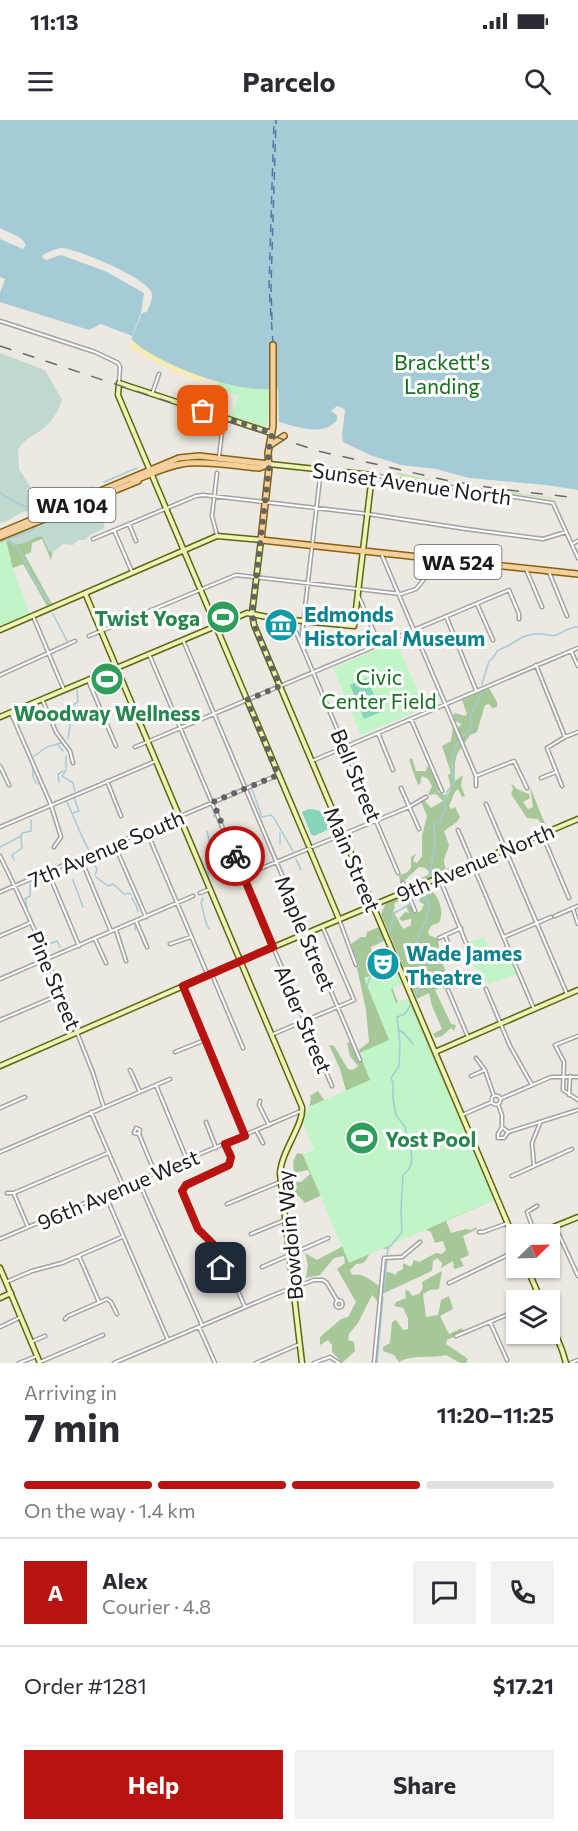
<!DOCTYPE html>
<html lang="en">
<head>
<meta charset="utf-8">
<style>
	:root { --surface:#fff; --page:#f2f2f3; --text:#2b2b33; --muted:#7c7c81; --line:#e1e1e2; --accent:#b71310 }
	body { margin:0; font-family:Commissioner,sans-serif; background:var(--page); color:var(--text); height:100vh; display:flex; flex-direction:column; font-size:22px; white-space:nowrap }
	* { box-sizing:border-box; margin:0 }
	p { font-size:20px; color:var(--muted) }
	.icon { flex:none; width:33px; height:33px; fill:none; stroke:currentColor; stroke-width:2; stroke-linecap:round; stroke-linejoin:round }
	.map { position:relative; height:1243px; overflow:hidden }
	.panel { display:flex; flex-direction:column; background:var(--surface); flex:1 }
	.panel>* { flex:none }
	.needle { width:39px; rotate:67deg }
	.fabs { position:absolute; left:506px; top:1104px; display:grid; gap:12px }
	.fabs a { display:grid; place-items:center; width:54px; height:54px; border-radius:0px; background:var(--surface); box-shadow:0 2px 4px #0004; font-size:30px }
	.pin { position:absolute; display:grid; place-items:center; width:51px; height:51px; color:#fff; margin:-26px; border-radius:12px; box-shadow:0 3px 9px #0006 }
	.courier { position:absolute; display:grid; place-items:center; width:60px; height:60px; margin:-30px; border:4px solid #b71310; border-radius:50%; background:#fff; color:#222; box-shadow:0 2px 8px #0007 }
	.summary em { font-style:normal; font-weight:700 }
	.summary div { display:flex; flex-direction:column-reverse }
	.summary { display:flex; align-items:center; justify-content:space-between; height:102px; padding:0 24px }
	h1 { font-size:39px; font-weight:700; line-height:45px }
	.bar { display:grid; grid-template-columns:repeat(4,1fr); gap:9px 6px; align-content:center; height:72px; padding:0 24px }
	.bar i { height:8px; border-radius:4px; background:var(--line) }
	.bar .on { background:var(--accent) }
	.bar p { grid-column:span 4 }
	.line { display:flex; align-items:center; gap:15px; padding:0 24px; border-top:2px solid var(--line) }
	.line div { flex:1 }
	.round { display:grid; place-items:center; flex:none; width:63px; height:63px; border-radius:0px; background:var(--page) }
	.button { display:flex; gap:12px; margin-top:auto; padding:12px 24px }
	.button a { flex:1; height:69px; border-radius:0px; background:var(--accent); color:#fff; font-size:24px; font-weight:700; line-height:69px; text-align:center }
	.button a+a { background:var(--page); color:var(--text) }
	.status { display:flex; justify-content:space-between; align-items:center; height:42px; padding:0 30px; background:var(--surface); direction:ltr }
	.status svg { height:16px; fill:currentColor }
	header { display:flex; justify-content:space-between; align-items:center; height:78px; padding:0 24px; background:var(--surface); font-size:27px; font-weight:700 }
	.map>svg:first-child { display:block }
</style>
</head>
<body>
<div class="status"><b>11:13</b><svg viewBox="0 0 49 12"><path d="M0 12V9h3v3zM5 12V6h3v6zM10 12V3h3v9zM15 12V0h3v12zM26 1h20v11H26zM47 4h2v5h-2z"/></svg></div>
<header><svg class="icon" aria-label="menu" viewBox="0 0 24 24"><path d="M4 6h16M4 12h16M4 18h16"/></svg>Parcelo<svg class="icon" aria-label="search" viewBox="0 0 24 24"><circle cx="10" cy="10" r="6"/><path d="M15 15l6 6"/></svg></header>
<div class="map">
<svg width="578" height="1243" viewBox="0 0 578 1243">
	<rect width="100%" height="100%" fill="#ece9e2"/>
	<path fill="#c5e3ab" d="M397,352L442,363L578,381L491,372L398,355Z"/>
	<path fill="#a6c899" d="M32,409L44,413L53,430L51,440L42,419L32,423L31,432L25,435L52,484L47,486L23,444L13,448L12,453L0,428V421L25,410Z
		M489,568L497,582V587L492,588L489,584L485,585L477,612L470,615L464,624L457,608L462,604L455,601L453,595L455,593L465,596L467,594L462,580Z
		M453,607L462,627C453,637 455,649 455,661L463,655L461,665L465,676L462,677L458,669L455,672L449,686L451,689L455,687L460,697L457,702L444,711L449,725C447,735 441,739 446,749L453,746L452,748L422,760L421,758L428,755L429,751L425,748L419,747L405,760L401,767L399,755L406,753L411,748V737L416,734L413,741L417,743L422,736V716L427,696L421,682L424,680L431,688L443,681L436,674L428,675L432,666L428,659L422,656L420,664L418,665L409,640L412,638L416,651H426L427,646L431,649L440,668L438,672L447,676L451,668L448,655L451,653L442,626L451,621Z
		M511,663L517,669L529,674L530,678L523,682L528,689L533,687L530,667L545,704L542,705L538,699L527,698L511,674L513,669Z
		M428,766C438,776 445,789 439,803L432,805L428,811L429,815L438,819L440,835L448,860L445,869L441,867L435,870L451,904L456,905L454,911L451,908L442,916L435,918L433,914L442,909L432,886L429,873L417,879L381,794L386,783L401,777L403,778L394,784L395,788L393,791L403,809L411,805V799L402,801L399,799L405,792L409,793L406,786L408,784L416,793L421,791L424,784L421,783L419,779L422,777L419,770Z
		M379,807L384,821L371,827L374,842L372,849L374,851L387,848L396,850L392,867L398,883L409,880L494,1080L446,1101L451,1113L466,1109L471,1110L476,1107L477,1109L463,1116L469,1135L460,1139L464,1146L454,1149L453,1141L441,1148L442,1143L437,1138L433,1141L432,1151L382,1174L384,1152H389L396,1155L397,1152L403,1149V1143L411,1147L414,1140L419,1142L436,1133L442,1134L446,1130L443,1121L435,1123L431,1112L424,1109L390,1124L387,1129L382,1128L370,1132C367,1140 365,1144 356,1144L350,1150L352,1155C363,1152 371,1161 381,1167L378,1182L372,1175L358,1203L349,1214L348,1220L354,1222L355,1231L342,1243L332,1232V1225L328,1220L320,1225V1217L341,1199L348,1197L356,1182L337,1149L345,1143L344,1136L334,1138L320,1155L306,1158L308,1145L305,1133L317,1140L343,1126L322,1075L305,1083L299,1076H293V1062H301L310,1054L308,1050L294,1053L293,1042L297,1033L305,1035L316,1030L309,988L311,979L310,976L318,971L325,982L346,971L340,949L329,925L334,926L348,949L353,950L358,946L350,936L347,923L350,922L360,941L362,938L359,930L369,922L366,890L357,848L359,846L351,824L361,817H366L367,812Z
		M442,1151L439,1169L430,1170L423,1174L426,1197L438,1195L441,1180L449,1176L453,1189L440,1196L449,1214L462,1208L464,1212L447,1220L446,1224L468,1239L466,1243H460L446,1235C430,1239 413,1234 399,1242L394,1235L383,1231V1227L390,1223L392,1202L396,1200L403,1210L408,1209V1198L403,1188L394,1186L396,1182L406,1178L405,1170L409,1171L412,1176L419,1174L423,1168L422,1162Z"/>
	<path fill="#c0d9ce" d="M0,233L45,250L62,280C59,291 52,301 44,308C34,316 24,318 18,330L19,349L35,374L39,386C34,391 31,390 24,392C15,394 10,402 0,403Z
		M95,381L105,408L90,415L85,420H78L73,425L63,424L53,432L49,431L42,416C29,417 21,432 5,419Z"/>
	<path fill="#f8ecb3" d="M138,213L279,268L269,270V279L216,267L217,263L204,259L202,262L200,261L172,251L171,249L157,243L129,227Z"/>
	<path fill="#c1f4c6" d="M219,261L245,268L269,270L268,305L262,306L231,296L238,276L216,267Z
		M6,420L13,449L31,496L0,510V423Z
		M396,521L425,588L361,615L333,548Z
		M484,817L496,845L513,840L519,854L489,864C475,855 471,839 464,824Z
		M395,847L402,864L391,869L396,883L408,879L494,1080L349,1143L303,1035L314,1029L303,1003L308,987L370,960L359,933L389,920L364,858Z"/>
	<path fill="#85d6b8" d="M367,558L381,592L364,599L350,565Z
		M309,689C323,690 328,695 334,707L314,716L311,714L302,692Z"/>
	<path fill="#a5cbd7" d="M0,0H578V370L546,365L469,358L436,349L401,345L370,335L343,322L342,315L345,290L343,288L337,286L331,291L337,295V300C323,317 298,307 279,302L278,269C240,274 161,247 132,220V217L142,193L147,192C149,187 153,179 152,174C150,159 77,129 62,128C57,128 49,132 44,134L42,137L46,140L61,135L105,151L144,173L141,193L132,216L101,204L89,210L0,182V173L5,159L0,157V119L23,129L26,125C22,116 9,113 0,108Z"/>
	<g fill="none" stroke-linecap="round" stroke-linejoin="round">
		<path stroke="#a5cbd7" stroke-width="1.5" d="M104,362L137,348
			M0,373L20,385L28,387L32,393
			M38,385L51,383L92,367
			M37,405L33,410L8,419L20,431L30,453L49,483
			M53,494L67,521
			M482,564L489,541L492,539L498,530C508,528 514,521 523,517C529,515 536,513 542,514C547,514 551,517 556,515C564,512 569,507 578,507
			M461,618L472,608L470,597L482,573
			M68,619L73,585L78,582L77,570
			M58,625L63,631
			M34,636L47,627L61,623
			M66,648V636
			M33,649V657L37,664
			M66,650L62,656L73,663L75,671
			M59,662L58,654L63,651
			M252,669L262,697L271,695L274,698L293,731
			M67,682C75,699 80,715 90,732
			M73,693L79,691L74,678
			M214,697V695
			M207,711L211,728L206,743L209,755
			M280,713V724
			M0,727L21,716L22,713L31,711V700
			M92,737L97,750L95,755
			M296,739L301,750
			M14,740L12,735L22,728L21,717
			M96,757L108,766L113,764L124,774L129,773L131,775
			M429,758L435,725L434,704L440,702L445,689L444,683L447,672L453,664L452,636L459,620
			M73,760L83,787
			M132,778L135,784
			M203,778L201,783C204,791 204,802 209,809
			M420,781L426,776
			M136,785L138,792
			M27,787L25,779L30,776V764
			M135,810V806
			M390,812L394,793L409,785
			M377,818L383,820
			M44,826L57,821L60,827
			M417,861L415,826L427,797L429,788L425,772L426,768
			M366,868L372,853
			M416,875L418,868
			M399,910L404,913L413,924
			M401,1022L407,1016L405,1007L396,995L393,979V963L391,958L399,946L400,924L397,897L405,894L410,886
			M387,1136L388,1129L402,1112L401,1091L403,1055C417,1045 411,1030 407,1016
			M384,1172L387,1140
			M377,1243L383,1177"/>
		<path stroke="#5078a2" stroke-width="1.5" stroke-dasharray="8 6" stroke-linecap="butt" d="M272,200L271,167L276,0
			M273,224L269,167L274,0"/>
		<g stroke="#a2a2a2" stroke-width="5">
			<path id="street" d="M0,201L95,232L118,243L120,247L119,263
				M152,274L159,254
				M219,337L222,312L220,308L223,306L225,309
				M217,353L212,396L217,415
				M372,355L553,383L578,438
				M129,404L136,421
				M114,410L132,452
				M93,419L196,376L203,375L368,394L466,409L543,419L566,412
				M572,424L578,421
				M381,433L476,656V666
				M526,449L542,487
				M549,452L567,496
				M359,477L379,524
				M477,484L493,520
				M33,496L64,570
				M446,496L476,570
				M291,500L398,753
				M89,516L236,455L401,474L416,469L431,451L448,442
				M183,520L360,940
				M301,522L321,349
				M571,531L578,546
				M149,534L332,966
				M536,545L565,617
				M0,555L75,521
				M88,560L116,626
				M42,579L56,612L70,631L73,643
				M11,593L51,685L61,717L54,727
				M411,599L442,671
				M378,613L393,650
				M135,627L509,470L519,494V499
				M312,641L578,528
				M0,646L9,665
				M476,656L514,641L527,668
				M541,658L556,652
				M107,661L121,696
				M562,666L547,628L565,617L578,612
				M401,668L419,709
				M486,684L567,874
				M0,707L156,641
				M458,710L534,889
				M147,712L206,851L213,857L243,928
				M542,714L569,778
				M115,726L146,797
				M312,727L409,687L426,677
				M0,736C34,804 63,877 91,948C96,960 99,974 104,987
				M81,739L111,811
				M49,754L79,826
				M245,755L308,729
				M439,757L466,823
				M403,763L415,791
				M0,772L278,655
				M200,773L210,769
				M573,789L578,804
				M555,796L578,786
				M339,799L356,845
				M136,801L147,827
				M116,810L126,841
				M445,815L453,836
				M0,816L30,803
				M504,817L551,797
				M439,818L461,808
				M95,819L106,843
				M170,824L191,817
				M0,859L193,776
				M183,866L245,1016
				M486,869L510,926L532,965
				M448,870L468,917
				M0,900L61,874
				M271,915L354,880L323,808
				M578,916L555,925L564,942L563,970L578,980
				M175,932L205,920
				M476,938L485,950L494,976
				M130,950L140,972
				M471,956L485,950
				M156,965L187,1040
				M569,975L570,956
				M491.5 980a4.5 4.5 0 1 1 9 0a4.5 4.5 0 1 1-9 0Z
				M500,979L551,957H578
				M260,981L259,985L269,1005
				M498,984L502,995V1007L508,1012
				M0,988L25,977
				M91,992L123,1066
				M462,995L492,982
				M206,1002L216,1028
				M502,1007L498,1014V1018H504L508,1012
				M257,1012L263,1023
				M508,1012L578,990
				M139,1014L134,1013L136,1008L140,1010L139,1014L155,1053
				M225,1024L231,1038L229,1045L186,1065L182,1073L199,1111L216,1127L223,1152L237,1169L245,1187
				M0,1032L170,959
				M534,1046L532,1023L540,1003
				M512,1056L572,1029
				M138,1060L202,1205
				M7,1073H14L108,1033
				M14,1074L28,1107
				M105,1074L168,1220
				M227,1084L280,1062
				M555,1106L578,1156
				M479,1112H483L508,1103
				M251,1114L285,1100
				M535,1114L527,1092L537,1086
				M0,1119L301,991
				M79,1136L99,1182
				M384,1138L402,1137L420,1122
				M262,1147L328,1118
				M6,1162L32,1151L62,1143L122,1117
				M449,1163L516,1131
				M335.5 1184a3.5 3.5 0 1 1 7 0a3.5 3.5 0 1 1-7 0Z
				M65,1199L68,1196L107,1179L111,1182L117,1194
				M490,1202L507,1240
				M0,1207L21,1197
				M199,1207L215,1243
				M456,1216L516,1191
				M31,1222L45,1216
				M40,1242L103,1215
				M19,1243L37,1236
				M114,1243L276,1174L314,1160H323L327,1163L337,1180
				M256,1243L300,1224
				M314,1243L330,1237L339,1243
				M374,1243L384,1138
				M571,1243L578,1240"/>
		</g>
		<g stroke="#5c670d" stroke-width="7">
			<path id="secondary" d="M271,313L119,263L118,275L309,726
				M85,473L302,987C304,1005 281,1031 280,1054L302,1243
				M0,510L217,416L261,420L252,493L254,505L516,1123
				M0,597L247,493L272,498L354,506L372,355L269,344
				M310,730L339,799
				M435,932L578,870
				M0,946L257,834L578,699
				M536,1114L578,1097
				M0,1148L40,1243
				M527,1148L541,1180
				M0,1178L11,1173
				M549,1198L562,1230L566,1243"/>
		</g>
		<g stroke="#87600c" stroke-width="8">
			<path id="primary" d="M273,225V306L268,333L269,348L261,420L578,454
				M272,324L284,316
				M133,361C151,354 169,345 188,343C211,341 236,346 259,348L267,345
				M0,413L179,338L199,336L269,344
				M0,417L138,361"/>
		</g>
		<use href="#street" stroke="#fff" stroke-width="2"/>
		<use href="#secondary" stroke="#eff3b8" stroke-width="4"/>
		<use href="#primary" stroke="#f4d09f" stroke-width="5"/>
		<path stroke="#696969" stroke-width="1.5" stroke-dasharray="12 12" stroke-linecap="butt" d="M0,226L318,331L445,360L499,369L578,378"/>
	</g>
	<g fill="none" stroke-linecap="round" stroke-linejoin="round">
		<path stroke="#646361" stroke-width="6" stroke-dasharray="0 10.8" d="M203,291L272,313L268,333L269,348L252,493L254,505L280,566L247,580L278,655L213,682L235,736"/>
		<path stroke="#b71310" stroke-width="8" d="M221,1148L216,1127L198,1109L182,1071L186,1065L229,1045L231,1037L225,1024L245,1016L183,866L273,827L235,736"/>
	</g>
	<defs>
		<g id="stadium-disc" transform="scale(1.725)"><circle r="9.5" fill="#2e9e5b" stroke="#fff"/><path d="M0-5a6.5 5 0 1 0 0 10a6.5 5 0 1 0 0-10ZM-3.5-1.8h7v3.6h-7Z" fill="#fff"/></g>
		<g id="museum-disc" transform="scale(1.725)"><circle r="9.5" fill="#0f9aa8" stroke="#fff"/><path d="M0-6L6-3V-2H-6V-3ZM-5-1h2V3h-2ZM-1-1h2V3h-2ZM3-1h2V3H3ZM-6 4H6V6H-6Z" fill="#fff"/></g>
		<g id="theatre-disc" transform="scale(1.725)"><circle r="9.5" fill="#0f9aa8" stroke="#fff"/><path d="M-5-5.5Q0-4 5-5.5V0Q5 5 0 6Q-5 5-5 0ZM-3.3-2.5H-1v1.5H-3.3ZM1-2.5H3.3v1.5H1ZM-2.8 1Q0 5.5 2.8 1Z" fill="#fff"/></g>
	</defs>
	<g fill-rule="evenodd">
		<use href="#stadium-disc" x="223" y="497"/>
		<use href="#museum-disc" x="281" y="505"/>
		<use href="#stadium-disc" x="107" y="559"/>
		<use href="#theatre-disc" x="383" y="844"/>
		<use href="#stadium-disc" x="362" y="1018"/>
	</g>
	<g text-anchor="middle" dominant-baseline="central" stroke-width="6" stroke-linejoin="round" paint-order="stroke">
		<g fill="#fff" stroke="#5f5f5f" stroke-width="1.5">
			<rect x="28.5" y="368" width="87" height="34" rx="4.5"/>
			<rect x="414.5" y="425" width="87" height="34" rx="4.5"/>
		</g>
		<g font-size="20" font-weight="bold" fill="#1b1b1b">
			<text x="72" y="385">WA 104</text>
			<text x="458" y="442">WA 524</text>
		</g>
		<g font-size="21" fill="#146f1d" stroke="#fff">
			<text x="442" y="241">Brackett's<tspan x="442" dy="24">Landing</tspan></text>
			<text x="379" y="556">Civic<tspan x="379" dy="24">Center Field</tspan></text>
		</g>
		<g font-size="21" fill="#1b1b1b" stroke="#fff">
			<text transform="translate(412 363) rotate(8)">Sunset Avenue North</text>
			<text transform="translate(357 655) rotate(67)">Bell Street</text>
			<text transform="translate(106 728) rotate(-23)">7th Avenue South</text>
			<text transform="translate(353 739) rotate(67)">Main Street</text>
			<text transform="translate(475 742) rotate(-23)">9th Avenue North</text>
			<text transform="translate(306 813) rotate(67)">Maple Street</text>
			<text transform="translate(55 860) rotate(67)">Pine Street</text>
			<text transform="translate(304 899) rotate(67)">Alder Street</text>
			<text transform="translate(118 1069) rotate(-23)">96th Avenue West</text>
			<text transform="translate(289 1115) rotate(-95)">Bowdoin Way</text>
		</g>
		<g font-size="21" font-weight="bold" fill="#0d838f" stroke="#fff" text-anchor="start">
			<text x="304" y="493">Edmonds<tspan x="304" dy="24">Historical Museum</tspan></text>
			<text x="406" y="832">Wade James<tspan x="406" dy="24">Theatre</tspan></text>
		</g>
		<g font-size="21" font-weight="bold" fill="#27864d" stroke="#fff" text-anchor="end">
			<text x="200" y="497">Twist Yoga</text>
			<text x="107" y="592" text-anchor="middle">Woodway Wellness</text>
			<text x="385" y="1018" text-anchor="start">Yost Pool</text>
		</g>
	</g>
</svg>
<div class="fabs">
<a><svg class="needle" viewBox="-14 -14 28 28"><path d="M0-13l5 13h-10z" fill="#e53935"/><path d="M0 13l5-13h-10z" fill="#7c7c81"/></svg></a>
<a><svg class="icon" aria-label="layers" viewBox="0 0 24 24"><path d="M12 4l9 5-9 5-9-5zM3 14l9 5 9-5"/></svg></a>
</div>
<div class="pin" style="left:203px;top:291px;background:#ea580c"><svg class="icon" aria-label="bag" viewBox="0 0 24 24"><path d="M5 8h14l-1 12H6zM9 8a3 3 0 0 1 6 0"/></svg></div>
<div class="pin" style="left:221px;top:1148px;background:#1f2937"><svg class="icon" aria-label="home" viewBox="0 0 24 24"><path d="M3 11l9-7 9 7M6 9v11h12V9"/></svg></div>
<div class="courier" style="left:235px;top:736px"><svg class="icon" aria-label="bike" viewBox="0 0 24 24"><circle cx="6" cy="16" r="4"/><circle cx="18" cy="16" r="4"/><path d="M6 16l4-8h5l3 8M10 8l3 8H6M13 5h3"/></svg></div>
</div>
<section class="panel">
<div class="summary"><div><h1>7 min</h1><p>Arriving in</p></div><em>11:20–11:25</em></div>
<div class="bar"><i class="on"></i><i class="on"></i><i class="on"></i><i></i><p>On the way · 1.4 km</p></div>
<div class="line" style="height:108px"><b class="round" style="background:var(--accent);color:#fff">A</b><div><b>Alex</b><p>Courier · 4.8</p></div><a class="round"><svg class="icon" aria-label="chat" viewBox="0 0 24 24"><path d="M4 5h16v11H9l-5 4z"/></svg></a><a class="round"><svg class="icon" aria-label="phone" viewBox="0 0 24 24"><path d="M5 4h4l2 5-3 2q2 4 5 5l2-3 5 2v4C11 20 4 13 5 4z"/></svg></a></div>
<div class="line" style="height:78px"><div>Order #1281</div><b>$17.21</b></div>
<div class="button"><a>Help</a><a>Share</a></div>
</section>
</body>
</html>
